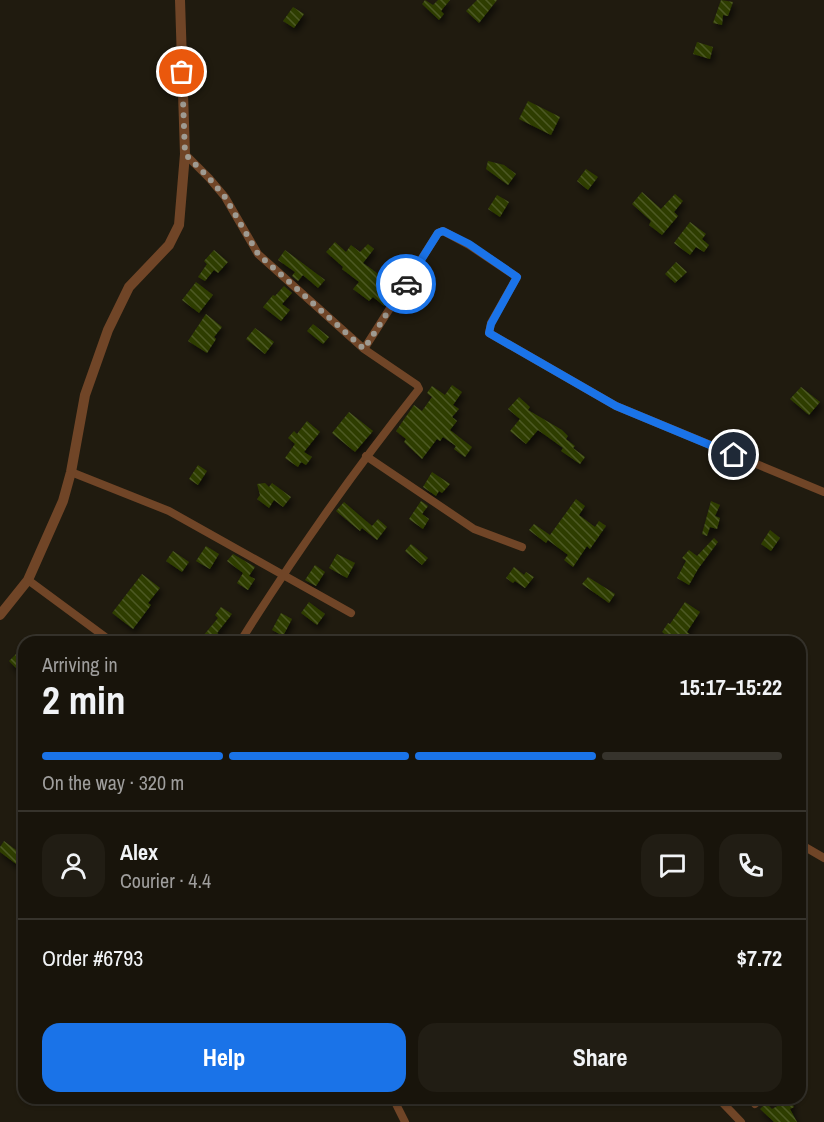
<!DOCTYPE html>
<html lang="en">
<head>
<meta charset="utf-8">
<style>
	:root { --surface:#18140b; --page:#211d14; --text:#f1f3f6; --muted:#9f9e9d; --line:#36332c; --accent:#1a73e8 }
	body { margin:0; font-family:"Archivo Narrow",sans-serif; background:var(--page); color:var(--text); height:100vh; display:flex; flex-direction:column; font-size:22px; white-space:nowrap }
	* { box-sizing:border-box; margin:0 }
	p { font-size:20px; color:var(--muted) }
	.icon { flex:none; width:33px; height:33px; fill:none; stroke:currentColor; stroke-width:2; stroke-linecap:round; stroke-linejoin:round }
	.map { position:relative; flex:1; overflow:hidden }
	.side { position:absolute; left:18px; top:636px; width:788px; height:468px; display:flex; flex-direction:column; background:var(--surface); border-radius:18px; box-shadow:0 2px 4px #0004,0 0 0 2px var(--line) }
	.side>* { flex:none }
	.pin { position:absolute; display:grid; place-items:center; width:51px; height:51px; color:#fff; margin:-26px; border:3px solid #fff; border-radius:50%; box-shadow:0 2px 6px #0007 }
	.courier { position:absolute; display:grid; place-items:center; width:60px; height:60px; margin:-30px; border:4px solid #1a73e8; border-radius:50%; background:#fff; color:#222; box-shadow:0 2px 8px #0007 }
	.head em { font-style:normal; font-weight:700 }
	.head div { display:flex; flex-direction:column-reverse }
	.head { display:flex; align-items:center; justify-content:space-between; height:102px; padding:0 24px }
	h1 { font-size:39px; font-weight:700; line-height:45px }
	.bar { display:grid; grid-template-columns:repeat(4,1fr); gap:9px 6px; align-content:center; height:72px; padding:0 24px }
	.bar i { height:8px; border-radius:4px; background:var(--line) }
	.bar .on { background:var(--accent) }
	.bar p { grid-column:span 4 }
	.line { display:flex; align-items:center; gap:15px; padding:0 24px; border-top:2px solid var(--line) }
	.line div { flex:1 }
	.round { display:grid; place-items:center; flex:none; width:63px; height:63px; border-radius:18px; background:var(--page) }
	.button { display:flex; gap:12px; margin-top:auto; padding:12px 24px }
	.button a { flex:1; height:69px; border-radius:18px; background:var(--accent); color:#fff; font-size:24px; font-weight:700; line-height:69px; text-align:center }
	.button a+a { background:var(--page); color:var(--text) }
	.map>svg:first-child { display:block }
</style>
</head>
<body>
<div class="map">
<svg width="824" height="1122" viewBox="0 0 824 1122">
	<defs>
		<pattern id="building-back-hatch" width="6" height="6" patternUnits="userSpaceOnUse" patternTransform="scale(1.5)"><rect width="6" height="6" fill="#2f3e00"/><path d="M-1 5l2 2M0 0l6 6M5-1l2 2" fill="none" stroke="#4d5a24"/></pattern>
		<filter id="shadow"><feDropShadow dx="2.5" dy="4.5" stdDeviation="3" flood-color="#0009"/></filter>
	</defs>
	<rect width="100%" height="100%" fill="#201b0f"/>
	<path fill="url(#building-back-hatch)" filter="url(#shadow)" d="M425,0L433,5L438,0H450L441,11L444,14L439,20L422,4Z
		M477,0H497L479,23L466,11Z
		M721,0L733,2L728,16L723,15L722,25L713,23Z
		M293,7L304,14L294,28L283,21Z
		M697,42L713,47L710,59L693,54Z
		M528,101L560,117L551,135L519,119Z
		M488,161L504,165L516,174L508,185L486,169Z
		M586,169L598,177L588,190L577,181Z
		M642,192L661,209L675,194L683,201L674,212L678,216L662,235L649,225L651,221L632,204Z
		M497,195L509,202L500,217L488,209Z
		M690,222L706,234L702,239L709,245L704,252L696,247L690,255L674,243Z
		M335,242L346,252L351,245L360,252L368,244L374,249L363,263L391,283L397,276L401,279L384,306L373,297L369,301L353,289L359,282L342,269L343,267L326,252Z
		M214,250L228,262L218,273L214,270L205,281L198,277L207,264L204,261Z
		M285,250L325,280L318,288L303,275L298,281L292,276L295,272L278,260Z
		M676,262L687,272L675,283L665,274Z
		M196,282L213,295L199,313L182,300Z
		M284,286L292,293L282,304L290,310L281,321L263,307L273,295L275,296Z
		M206,314L222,327L214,337L216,339L207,353L188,341Z
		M313,324L329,337L323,344L307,331Z
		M255,328L274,342L265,354L246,339Z
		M452,385L462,392L453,405L459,409L452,417L457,421L450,430L472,447L465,457L454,449L456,446L443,437L440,441L437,439L422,459L404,442L406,439L396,431L414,405L422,411L432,397L427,393L432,386L445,395Z
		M801,387L820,402L809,415L790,399Z
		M519,397L530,407L528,410L562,430L568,436L566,439L575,446L573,448L585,457L580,464L561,451L563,448L538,430L526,444L510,431L520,419L508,409Z
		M349,412L373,431L355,452L332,433Z
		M307,421L320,432L304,452L312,457L306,465L301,462L298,467L285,458L295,444L288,438L294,431L297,434Z
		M198,465L207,471L198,485L189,479Z
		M432,472L450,484L442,493L439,491L436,496L423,487Z
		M265,483L269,487L272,483L291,497L283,507L274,500L269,508L257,499L260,495L257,484Z
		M576,499L585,506L579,515L595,527L599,521L606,526L590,549L587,546L573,567L564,560L568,555L548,540L546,543L529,530L534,524L550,535Z
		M421,501L428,506L422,514L429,519L423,529L409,519Z
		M711,501L720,505L715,516L720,518L717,529L710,527L707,536L702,534Z
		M344,502L372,526L378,519L387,527L377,540L362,528L360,531L336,511Z
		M770,530L780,538L771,551L761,544Z
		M714,538L718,542L698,569L689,585L677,578L686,561L682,558L689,550L697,556Z
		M411,544L428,558L422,565L405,551Z
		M206,546L219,554L210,569L196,561Z
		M173,551L189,562L182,572L166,561Z
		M233,554L255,567L249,576L255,579L248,590L237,583L243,573L227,561Z
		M337,554L355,563L347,578L329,568Z
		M315,565L325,572L316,586L305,580Z
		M514,567L524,575L526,572L534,577L525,588L515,581L513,583L506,578Z
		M142,574L160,588L148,603L151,605L133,629L112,613Z
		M588,577L615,594L609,603L582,584Z
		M309,602L325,614L317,625L301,613Z
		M685,602L700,612L687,632L699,642H676L662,632L668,623L670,624Z
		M221,607L232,614L217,633L222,637L217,642H198L218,618L215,615Z
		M281,613L292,619L283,636L272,630Z
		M24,646V676L9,661Z
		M4,841L24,856V862L20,867L0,852V847Z
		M790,1099L794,1107L790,1109L797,1122H774L760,1109L766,1103L772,1109Z"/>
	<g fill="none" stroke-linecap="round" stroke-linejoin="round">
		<path stroke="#704527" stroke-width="8" d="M185,154L209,178L225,197L258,254L364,349L417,385L419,389C354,471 295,554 240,642
			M364,349L438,233L443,231L469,245L517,277L491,323L489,333L616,406L824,492
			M366,456L474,529L522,547
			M71,472L169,511L351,613
			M28,580L112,642
			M800,844L824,858
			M393,1098L405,1122
			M718,1098L741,1122
			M751,1098L755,1104"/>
		<path stroke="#704527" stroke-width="10" d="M0,615L28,580L63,501L71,472L85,395L108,330L129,287L169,245L179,225L185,154L180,0"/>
	</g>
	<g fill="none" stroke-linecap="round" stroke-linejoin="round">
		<path stroke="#9f9b92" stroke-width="6" stroke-dasharray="0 10.8" d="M182,72L185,154L209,178L225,197L258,254L364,349L406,284"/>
		<path stroke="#1a73e8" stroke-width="8" d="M406,284L438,233L443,231L469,244L517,277L491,324L489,333L616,406L734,455"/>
	</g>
</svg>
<div class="pin" style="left:182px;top:72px;background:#ea580c"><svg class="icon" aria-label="bag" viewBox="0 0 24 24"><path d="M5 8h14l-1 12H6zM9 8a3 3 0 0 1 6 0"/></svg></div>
<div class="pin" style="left:734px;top:455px;background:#1f2937"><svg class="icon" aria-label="home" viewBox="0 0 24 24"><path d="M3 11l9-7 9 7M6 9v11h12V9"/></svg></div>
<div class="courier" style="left:406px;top:284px"><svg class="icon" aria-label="car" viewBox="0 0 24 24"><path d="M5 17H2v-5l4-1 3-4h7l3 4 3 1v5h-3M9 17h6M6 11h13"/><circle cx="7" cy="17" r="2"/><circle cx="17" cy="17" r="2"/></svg></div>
<section class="side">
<div class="head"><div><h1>2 min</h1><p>Arriving in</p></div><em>15:17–15:22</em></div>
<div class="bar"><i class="on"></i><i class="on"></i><i class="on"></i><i></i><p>On the way · 320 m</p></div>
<div class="line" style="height:108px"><a class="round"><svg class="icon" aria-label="person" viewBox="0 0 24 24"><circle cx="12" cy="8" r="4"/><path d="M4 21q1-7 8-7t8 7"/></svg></a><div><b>Alex</b><p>Courier · 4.4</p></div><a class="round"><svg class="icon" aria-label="chat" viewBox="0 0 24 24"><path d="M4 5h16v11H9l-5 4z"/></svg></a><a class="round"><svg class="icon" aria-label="phone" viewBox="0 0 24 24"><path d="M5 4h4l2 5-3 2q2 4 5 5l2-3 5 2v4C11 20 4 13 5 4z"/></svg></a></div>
<div class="line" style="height:78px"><div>Order #6793</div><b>$7.72</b></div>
<div class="button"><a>Help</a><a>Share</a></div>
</section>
</div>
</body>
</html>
